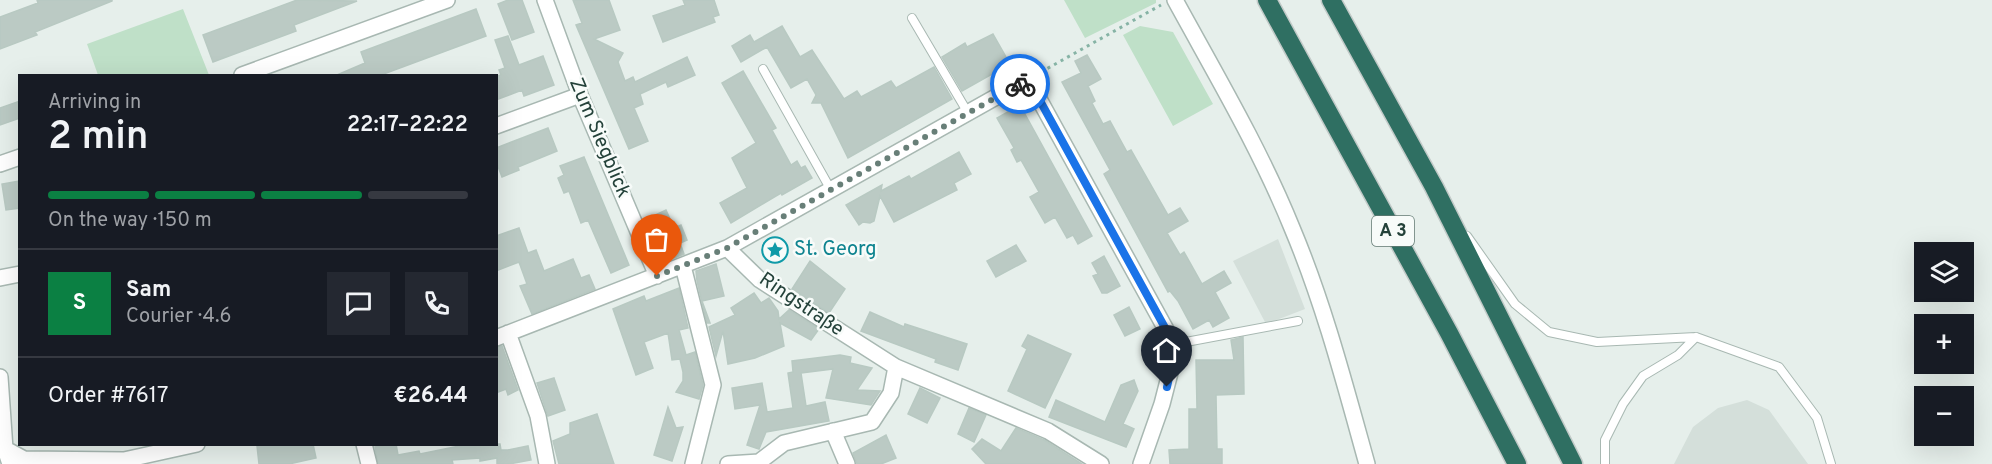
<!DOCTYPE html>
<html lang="en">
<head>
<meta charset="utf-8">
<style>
	:root { --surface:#171b24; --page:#242831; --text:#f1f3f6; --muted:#9ea1a6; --line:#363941; --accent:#0b8043 }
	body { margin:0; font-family:Overpass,sans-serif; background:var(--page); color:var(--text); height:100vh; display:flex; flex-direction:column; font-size:22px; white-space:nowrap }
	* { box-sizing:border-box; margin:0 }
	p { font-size:20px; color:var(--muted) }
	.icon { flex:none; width:33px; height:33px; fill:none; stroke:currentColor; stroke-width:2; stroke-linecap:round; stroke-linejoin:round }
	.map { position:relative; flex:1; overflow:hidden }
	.details { position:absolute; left:18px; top:74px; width:480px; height:372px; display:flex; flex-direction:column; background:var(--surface); border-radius:0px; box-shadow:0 6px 24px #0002 }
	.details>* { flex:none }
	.tools { position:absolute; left:1914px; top:242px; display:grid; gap:12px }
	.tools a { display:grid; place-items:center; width:60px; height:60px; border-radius:0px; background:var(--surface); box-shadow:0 6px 24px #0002; font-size:30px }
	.pin { position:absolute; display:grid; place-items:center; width:51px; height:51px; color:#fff; margin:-62px -26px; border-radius:50% 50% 50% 0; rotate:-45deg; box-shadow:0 0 6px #0007 }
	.pin .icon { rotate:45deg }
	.courier { position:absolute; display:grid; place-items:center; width:60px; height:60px; margin:-30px; border:4px solid #1a73e8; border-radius:50%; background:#fff; color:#222; box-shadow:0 2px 8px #0007 }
	.headline em { font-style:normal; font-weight:600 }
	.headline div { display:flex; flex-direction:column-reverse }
	.headline { display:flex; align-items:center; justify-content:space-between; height:102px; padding:0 30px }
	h1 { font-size:39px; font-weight:600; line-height:45px }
	.bar { display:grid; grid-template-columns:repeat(4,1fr); gap:9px 6px; align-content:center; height:72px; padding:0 30px }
	.bar i { height:8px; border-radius:4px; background:var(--line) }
	.bar .on { background:var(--accent) }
	.bar p { grid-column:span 4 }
	.line { display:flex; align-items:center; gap:15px; padding:0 30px; border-top:2px solid var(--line) }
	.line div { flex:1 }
	.round { display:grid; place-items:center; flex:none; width:63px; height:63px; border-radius:0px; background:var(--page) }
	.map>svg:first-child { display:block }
</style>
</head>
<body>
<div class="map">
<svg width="1992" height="464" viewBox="0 0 1992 464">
	<rect width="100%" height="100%" fill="#e6efeb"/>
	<path fill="#d4dfda" d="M1278,239L1305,309L1266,324L1233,261Z
		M1747,400L1769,410L1808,464H1674L1693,427L1718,408Z"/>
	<path fill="#bfe0c8" d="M1064,0H1156V3L1085,38Z
		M183,9L209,75H98L87,44Z
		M1140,26L1173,32L1213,104L1173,126L1123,35Z"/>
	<path fill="#bbcac4" stroke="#b8c9c2" stroke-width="1.5" d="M37,0H112V1L35,32L37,35L0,49V17L38,3Z
		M297,0L357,1L294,25L296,31L213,62L203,35Z
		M508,0H522L534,32L512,40L498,4Z
		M573,0H609L620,30L594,39L623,53L618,62L625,81L633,77L635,82L687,57L695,75L668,87L666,82L640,94L643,104L634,108L648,141L629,149L576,25L582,23Z
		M683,0H714L719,15L713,17L715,22L663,42L653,16L685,5Z
		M476,9L486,36L381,75H337L365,63L361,52Z
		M782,26L800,57L812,50L844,99L857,91L861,97L891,81L896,88L934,67L952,99L848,158L821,103H812L816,95L807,79L791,88L767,47L741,62L732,46L750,35L754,42Z
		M993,34L1010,64L962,91L942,57L965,43L967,47Z
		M508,36L519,65L543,56L554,85L524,96L522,90L496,100V76L501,75L499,70L505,68L495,40Z
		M1087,55L1101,79L1088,86L1095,101L1092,103L1103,124L1110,121L1127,152L1131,150L1168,215L1180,208L1188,221L1167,233L1180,255L1184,252L1202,284L1224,271L1231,283L1215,292L1229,318L1213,327L1209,320L1193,329L1178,301L1170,291L1168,292L1104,174L1110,170L1062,82L1081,73L1075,61Z
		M743,71L776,128L772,130L791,165L797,161L801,168L805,166L812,178L782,195L781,193L731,223L720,203L747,188L732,158L756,143L722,83Z
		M20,101V118L0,125V108Z
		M1020,105L1092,236L1078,244L1073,235L1067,238L1055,217L1045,223L1030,197L1039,192L1021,160L1017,162L1011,150L1014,148L997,118Z
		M548,128L557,151L518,167L519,170L502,177L496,161V148Z
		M959,152L971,174L954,183L957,190L894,222L880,196L874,221L870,223L863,222L859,225L846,205L882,185L881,191L909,176L911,179Z
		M584,157L629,265L611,273L588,220L581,223L569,191L564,193L558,178L564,175L560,166Z
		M20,181V208L6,210L2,184Z
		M666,210L674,228L681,225L687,240L680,243L684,254L674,258L653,216Z
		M519,228L528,253L536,250L544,271L573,259L581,278L589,275L595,289L532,314L520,286L527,284L519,262L496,271V236Z
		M1016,245L1026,261L996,277L987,261Z
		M1104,256L1120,286L1107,293H1102L1093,276L1098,274L1092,263Z
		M810,261L845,289L829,313L792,289Z
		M716,264L724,296L702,301L710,323H707L697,281L696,271Z
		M679,288L688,328L679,330L686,355L695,352L703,385L699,399L676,392L683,381V372L680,359L672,360L668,333L644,342L653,368L636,375L613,309L644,296L646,301Z
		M754,293L761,303L769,298L778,311L779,319L789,310L819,329L811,340L780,323L784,346L755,358L728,364L723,331L716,356L709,327L735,315L731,308Z
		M1129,307L1140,329L1125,336L1114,315Z
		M870,312L904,327L905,324L967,344L958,370L935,362L936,359L861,331Z
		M1028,335L1071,354L1045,408L1008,391L1027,349L1022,346Z
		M1243,337L1244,394L1216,395L1217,449H1222V464H1170L1169,450L1189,449V409H1197L1196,360H1234L1231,340Z
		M502,346L518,390L508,395L506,389L496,393V347Z
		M840,355L851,357L850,363L872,368L857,390L880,391L871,405L826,398L833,369L801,373L806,406L825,402L829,421L766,432L759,449L747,445L760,405L735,409L732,388L762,383L767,412L793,408L788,373L793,372L792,361Z
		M554,378L565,410L548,416L537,383Z
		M1134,380L1138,391L1123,424L1134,429L1126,447L1049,417L1056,400L1105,422L1121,385Z
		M920,388L940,398L927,423L908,414Z
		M668,407L676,428L683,427L672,461L654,455Z
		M969,408L986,415L974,442L958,434Z
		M597,414L614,464H559L553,441L570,434V423Z
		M1016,428L1044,440L1082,464H986L972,449L982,439L1001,451Z
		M886,435L896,458L881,464H857L853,453Z
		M271,444H313L316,458L289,464H259L257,446Z
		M396,444L398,455L419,451L420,454L469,444H500L501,450H508L528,446L531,460L509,464H497V458L480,461V458L452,460L453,464H378L375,447Z"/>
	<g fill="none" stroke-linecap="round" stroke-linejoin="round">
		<g stroke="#a8b8b2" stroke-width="10">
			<path id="lane" d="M912,18L968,113
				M763,69L831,190
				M1467,236L1515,304L1549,332L1597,342L1696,337L1779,367L1817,418L1831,464
				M1170,345L1298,321
				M1605,464V440L1623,404L1643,376L1678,355L1696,337"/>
		</g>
		<g stroke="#a8b8b2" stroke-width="18">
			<path id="street" d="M545,0L580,95L657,276
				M1175,0C1216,75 1260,149 1292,228C1324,304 1345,385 1367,464
				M242,75L447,0
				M496,126L580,95
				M0,164L20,157
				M727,248L1028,79L1169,335L1171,369L1162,404L1141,464
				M683,266L713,385L693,464
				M0,278L20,274
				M508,333L538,416L547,464
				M496,338L727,248L760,280L896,367L1048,431L1101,464
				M0,377L5,449L10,464
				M833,431L847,464
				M364,444L369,464
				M0,446L24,459L124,460L197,444
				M728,464L759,462L784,443L872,422L891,393L896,367"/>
		</g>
		<g stroke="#c2cac8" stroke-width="21">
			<path id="highway" d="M1267,0L1449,333L1517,464
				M1331,0L1434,187L1573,464"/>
		</g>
		<path stroke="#86b3a5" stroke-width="3" stroke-dasharray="3 4.5" stroke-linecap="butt" d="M1041,72L1161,5"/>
		<use href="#lane" stroke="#fff" stroke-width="8"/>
		<use href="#street" stroke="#fff" stroke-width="15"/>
		<use href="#highway" stroke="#2f6f62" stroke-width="18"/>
	</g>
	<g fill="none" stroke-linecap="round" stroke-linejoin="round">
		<path stroke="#687f78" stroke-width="6" stroke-dasharray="0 10.8" d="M657,276L727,248L1020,84"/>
		<path stroke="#1a73e8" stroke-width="8" d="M1020,84L1028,79L1169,335L1171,369L1167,387"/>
	</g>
	<defs>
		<g id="sight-ring" transform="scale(1.35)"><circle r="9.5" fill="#f7fbf9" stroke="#0f9aa8" stroke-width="1.5"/><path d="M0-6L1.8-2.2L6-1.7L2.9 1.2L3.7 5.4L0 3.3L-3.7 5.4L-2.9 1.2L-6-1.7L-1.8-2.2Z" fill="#0f9aa8"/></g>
	</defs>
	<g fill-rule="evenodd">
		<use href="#sight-ring" x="775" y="250"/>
	</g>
	<g text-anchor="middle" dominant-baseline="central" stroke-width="5" stroke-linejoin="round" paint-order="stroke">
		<rect fill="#f7fbf9" stroke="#637a73" stroke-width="1.5" x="1372" y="216" width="42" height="30" rx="4.5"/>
		<g font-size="18" font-weight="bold" fill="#24423a">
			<text x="1393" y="231">A 3</text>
		</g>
		<g font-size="20" fill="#24423a" stroke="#f7fbf9">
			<text transform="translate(599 138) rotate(67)">Zum Siegblick</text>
			<text transform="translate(801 305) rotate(34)">Ringstraße</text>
		</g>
		<g font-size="20" fill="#0d838f" stroke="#f7fbf9" text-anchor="start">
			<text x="794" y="250">St. Georg</text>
		</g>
	</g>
</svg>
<div class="tools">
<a><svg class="icon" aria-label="layers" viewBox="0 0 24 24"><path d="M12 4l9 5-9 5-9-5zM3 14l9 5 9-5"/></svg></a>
<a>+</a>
<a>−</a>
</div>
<div class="pin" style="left:657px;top:276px;background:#ea580c"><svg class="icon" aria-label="bag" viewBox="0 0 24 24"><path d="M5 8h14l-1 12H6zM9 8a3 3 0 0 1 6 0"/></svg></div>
<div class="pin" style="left:1167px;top:387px;background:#1f2937"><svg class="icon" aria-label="home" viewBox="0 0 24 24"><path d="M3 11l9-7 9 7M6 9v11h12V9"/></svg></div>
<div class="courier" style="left:1020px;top:84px"><svg class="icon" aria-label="bike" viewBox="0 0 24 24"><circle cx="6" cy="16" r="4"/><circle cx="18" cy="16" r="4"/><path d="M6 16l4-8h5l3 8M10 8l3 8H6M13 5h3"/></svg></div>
<section class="details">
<div class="headline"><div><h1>2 min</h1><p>Arriving in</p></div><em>22:17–22:22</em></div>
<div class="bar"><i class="on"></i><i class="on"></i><i class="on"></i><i></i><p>On the way · 150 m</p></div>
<div class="line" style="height:108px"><b class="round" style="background:var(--accent);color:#fff">S</b><div><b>Sam</b><p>Courier · 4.6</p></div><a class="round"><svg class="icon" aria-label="chat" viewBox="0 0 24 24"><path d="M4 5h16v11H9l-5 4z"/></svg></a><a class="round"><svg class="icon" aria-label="phone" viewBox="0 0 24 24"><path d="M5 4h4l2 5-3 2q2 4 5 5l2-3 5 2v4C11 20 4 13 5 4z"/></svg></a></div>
<div class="line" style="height:78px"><div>Order #7617</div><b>€26.44</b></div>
</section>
</div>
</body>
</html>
